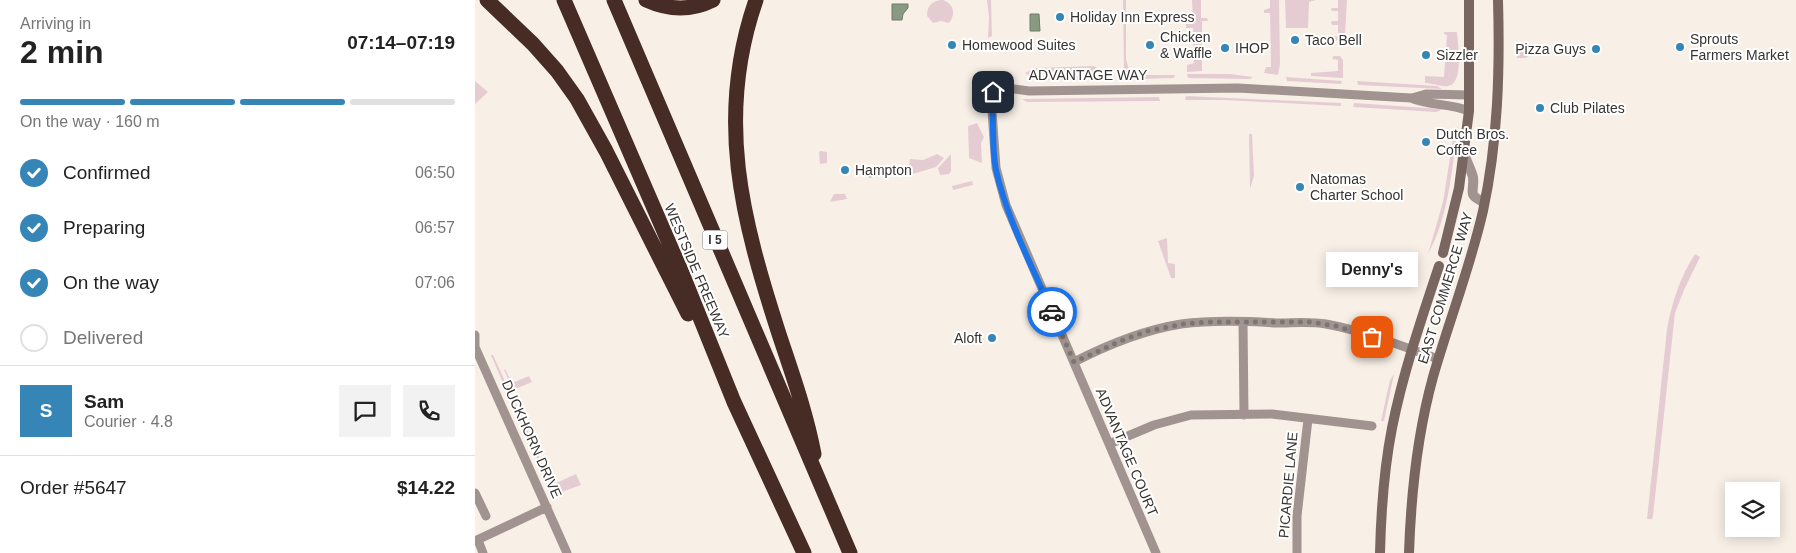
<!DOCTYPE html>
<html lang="en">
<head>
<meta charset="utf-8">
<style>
	:root { --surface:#fff; --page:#f2f2f2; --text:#222; --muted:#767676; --line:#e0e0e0; --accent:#3585b7 }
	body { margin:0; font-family:Helvetica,sans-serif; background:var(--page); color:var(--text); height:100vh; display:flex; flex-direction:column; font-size:19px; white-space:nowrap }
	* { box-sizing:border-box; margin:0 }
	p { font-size:16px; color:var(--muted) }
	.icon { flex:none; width:28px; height:28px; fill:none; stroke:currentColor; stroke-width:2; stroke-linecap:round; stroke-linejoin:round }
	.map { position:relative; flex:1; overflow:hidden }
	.sheet { display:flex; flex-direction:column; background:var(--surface); width:475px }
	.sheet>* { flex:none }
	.fabs { position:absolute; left:1250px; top:482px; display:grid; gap:10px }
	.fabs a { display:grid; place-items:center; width:55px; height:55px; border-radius:0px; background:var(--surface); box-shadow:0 2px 12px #0003; font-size:25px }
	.pin { position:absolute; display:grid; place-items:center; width:42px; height:42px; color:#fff; margin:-21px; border-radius:10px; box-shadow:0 2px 8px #0006 }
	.courier { position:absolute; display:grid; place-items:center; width:50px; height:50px; margin:-25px; border:4px solid #1a73e8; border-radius:50%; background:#fff; color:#222; box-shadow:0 1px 6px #0007 }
	.bubble { position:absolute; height:35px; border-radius:0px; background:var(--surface); box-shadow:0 2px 12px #0003; font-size:16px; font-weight:800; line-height:35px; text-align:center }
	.headline em { font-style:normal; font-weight:800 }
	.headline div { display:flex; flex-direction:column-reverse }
	.headline { display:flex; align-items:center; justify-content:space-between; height:85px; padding:0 20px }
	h1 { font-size:32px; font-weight:800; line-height:38px }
	.bar { display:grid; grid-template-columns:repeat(4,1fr); gap:8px 5px; align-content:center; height:60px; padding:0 20px }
	.bar i { height:6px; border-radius:4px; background:var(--line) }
	.bar .on { background:var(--accent) }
	.bar p { grid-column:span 4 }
	.line { display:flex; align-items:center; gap:12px; padding:0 20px; border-top:1px solid var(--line) }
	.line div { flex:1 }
	.round { display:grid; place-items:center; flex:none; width:52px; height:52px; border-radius:0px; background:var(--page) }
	ol { padding:0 20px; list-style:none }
	li { display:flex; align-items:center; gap:15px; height:55px }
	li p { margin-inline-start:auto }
	li .icon { padding:5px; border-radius:50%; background:var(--accent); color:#fff; stroke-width:4 }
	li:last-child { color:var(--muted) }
	li i { width:28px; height:28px; border:2px solid var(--line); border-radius:50% }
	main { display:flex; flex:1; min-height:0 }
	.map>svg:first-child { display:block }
</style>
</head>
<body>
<main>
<section class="sheet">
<div class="headline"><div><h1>2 min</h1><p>Arriving in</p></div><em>07:14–07:19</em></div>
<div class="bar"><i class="on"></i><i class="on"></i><i class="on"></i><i></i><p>On the way · 160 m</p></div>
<ol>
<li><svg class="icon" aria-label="check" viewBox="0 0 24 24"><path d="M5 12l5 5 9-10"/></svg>Confirmed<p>06:50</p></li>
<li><svg class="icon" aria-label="check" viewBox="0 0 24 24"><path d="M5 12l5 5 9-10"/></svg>Preparing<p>06:57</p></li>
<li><svg class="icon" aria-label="check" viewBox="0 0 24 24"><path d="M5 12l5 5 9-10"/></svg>On the way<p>07:06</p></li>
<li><i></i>Delivered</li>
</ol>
<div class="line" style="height:90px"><b class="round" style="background:var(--accent);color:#fff">S</b><div><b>Sam</b><p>Courier · 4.8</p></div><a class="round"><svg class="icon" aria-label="chat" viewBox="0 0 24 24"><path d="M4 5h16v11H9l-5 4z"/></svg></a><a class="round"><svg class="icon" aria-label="phone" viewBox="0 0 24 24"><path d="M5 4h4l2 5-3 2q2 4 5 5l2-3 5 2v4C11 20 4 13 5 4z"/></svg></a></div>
<div class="line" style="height:65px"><div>Order #5647</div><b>$14.22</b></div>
</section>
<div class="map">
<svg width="1321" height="553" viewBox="0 0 1321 553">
	<rect width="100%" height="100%" fill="#f8f0e7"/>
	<path fill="#e5ccd3" d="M468,0C479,4 481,14 474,23L466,21L458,23L452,16C452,5 458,0 468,0Z
		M512,0H516L517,36L513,38L514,17Z
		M648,0H651V59L655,73H649Z
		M717,0H726V18H732L733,21H727V71L712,72V65L719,63L718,28H711V24H718Z
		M795,0H804L805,64L803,75L789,73L791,67H796L795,13H789V10L795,8Z
		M810,0H841L834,2L833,28H811Z
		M863,0H872L870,34L864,40L858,41L857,37L863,36V25H857L856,23L857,21H863V11H857L856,9L857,8H863Z
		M969,32H982C983,44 989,84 973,86C967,87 956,83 950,83V76L969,77L972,35L969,34Z
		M1053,46L1054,56L1051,58H1042V47Z
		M859,56H865L868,60V78L836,76V73L863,71V60L858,59L857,58Z
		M619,66L630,73L567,74L559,79L550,73L560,68Z
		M712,74H755L778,77L775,79L713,78Z
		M662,75H700L699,78L663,79Z
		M569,76H622V79L563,80Z
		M811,77L867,81L866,84L812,81Z
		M0,81L13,92L0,104Z
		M882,81L962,86L967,89L883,85Z
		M711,96L866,103V106L750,100H710Z
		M684,97L685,101L552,102L547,99Z
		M879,103L966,109V110L961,112L878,107Z
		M502,123L509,137L506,143L507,163L494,158L493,126Z
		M983,126C977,168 974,216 953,254L968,202L979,132Z
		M774,134H777L779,176L775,189Z
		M345,151L352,152V163L345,164L344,153Z
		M462,154L469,158L461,167L438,174L433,173L435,159L448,160Z
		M476,154V171L474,174L465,175L463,168Z
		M497,181L498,185L478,190L477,186Z
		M359,194H370L372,199L355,202Z
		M692,238L693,263L700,264V278H696L683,241Z
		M1220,254L1225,257L1209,290L1200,313L1178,516L1177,519H1172L1192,329C1197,302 1205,277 1220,254Z
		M16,355H18L34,390H31Z
		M30,369L37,383L54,376L57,382L38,390L29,370Z
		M919,374L909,421H906L915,380Z
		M41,404L77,486L75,487L39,407Z
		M101,474L106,485L84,493L79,484Z"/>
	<path fill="#899a82" stroke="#707b6a" d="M417,4H433V8L428,14L427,20H417Z
		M555,14H564L565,31H555Z
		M411,166L413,174L394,177L392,170Z"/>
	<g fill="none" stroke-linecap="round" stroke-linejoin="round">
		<path stroke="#a1938f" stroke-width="9" d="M937,98L951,94L994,95
			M768,322L769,415
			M0,335V347L92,553
			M599,362C632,345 669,330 706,324C737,320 770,321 801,323C818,323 834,321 851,324C889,331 927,346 963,359
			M634,444L679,425L716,415L797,414L897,426
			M0,493L11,516
			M3,540L8,553
			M0,541L72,507
			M681,553L531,205L521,168L516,97L518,92L524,87L554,91L763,88L936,98C955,106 975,103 994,111
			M822,553V516L833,419"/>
		<path stroke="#a1938f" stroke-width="10" d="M989,154C992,162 996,170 998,177C1000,191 991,195 1009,202"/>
		<path stroke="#7a6661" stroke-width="10" d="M968,253L984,188L994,111V0
			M905,553C906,511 909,469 917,428C928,373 946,320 964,266
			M934,553C936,493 942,435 958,377C974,321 995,268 1008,211C1023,141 1025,71 1023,0"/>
		<path stroke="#472c26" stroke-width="15" d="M12,0L58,44L82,71L102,99L131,151L213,314
			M89,0L207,273L259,402L329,553
			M139,0L375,553
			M171,0C193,10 216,11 238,0
			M281,0C240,118 267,219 304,334C317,373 331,412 339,454"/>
	</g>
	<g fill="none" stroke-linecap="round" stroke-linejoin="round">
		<path stroke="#7b7671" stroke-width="5" stroke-dasharray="0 9" d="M577,312L599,362L648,340L673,331L708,324L734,322H835L861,326L897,337"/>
		<path stroke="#1a73e8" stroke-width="6" d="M518,92L516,97C520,121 516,146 521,170C532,219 557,266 577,312"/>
	</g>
	<g fill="#3585b7" stroke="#fff" stroke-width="2">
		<circle cx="585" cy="17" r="5"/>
		<circle cx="820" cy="40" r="5"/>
		<circle cx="477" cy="45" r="5"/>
		<circle cx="675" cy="45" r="5"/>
		<circle cx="1205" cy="47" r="5"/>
		<circle cx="750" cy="48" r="5"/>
		<circle cx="1121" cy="49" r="5"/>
		<circle cx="951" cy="55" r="5"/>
		<circle cx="1065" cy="108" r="5"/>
		<circle cx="951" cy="142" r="5"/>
		<circle cx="370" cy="170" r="5"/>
		<circle cx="825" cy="187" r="5"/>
		<circle cx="517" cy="338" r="5"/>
	</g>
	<g text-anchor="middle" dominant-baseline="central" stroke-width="4" stroke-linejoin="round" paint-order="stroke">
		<rect fill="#fff" stroke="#73716f" stroke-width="1" x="227.5" y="230.5" width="25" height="19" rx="4"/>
		<g font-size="12" font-weight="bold" fill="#373431">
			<text x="240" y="240">I 5</text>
		</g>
		<g font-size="14" fill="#373431" stroke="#fff" text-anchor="start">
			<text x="595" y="17">Holiday Inn Express</text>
			<text x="685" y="37">Chicken<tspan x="685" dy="16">&amp; Waffle</tspan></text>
			<text x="1215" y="39">Sprouts<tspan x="1215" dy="16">Farmers Market</tspan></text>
			<text x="830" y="40">Taco Bell</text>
			<text x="487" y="45">Homewood Suites</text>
			<text x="760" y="48">IHOP</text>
			<text x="1111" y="49" text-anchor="end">Pizza Guys</text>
			<text x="961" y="55">Sizzler</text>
			<text x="1075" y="108">Club Pilates</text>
			<text x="961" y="134">Dutch Bros.<tspan x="961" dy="16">Coffee</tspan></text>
			<text x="380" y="170">Hampton</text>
			<text x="835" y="179">Natomas<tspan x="835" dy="16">Charter School</tspan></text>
			<text x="507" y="338" text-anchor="end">Aloft</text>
		</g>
		<g font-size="14" fill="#373431" stroke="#fff">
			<text x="613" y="75">ADVANTAGE WAY</text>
			<text transform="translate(222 271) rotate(67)">WESTSIDE FREEWAY</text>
			<text transform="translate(970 288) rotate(-73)">EAST COMMERCE WAY</text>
			<text transform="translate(57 439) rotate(66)">DUCKHORN DRIVE</text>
			<text transform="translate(652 452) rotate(67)">ADVANTAGE COURT</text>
			<text transform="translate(813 485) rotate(-85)">PICARDIE LANE</text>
		</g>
	</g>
</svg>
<div class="fabs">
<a><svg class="icon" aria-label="layers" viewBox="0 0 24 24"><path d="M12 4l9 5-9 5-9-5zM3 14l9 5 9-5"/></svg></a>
</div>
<div class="pin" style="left:897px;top:337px;background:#ea580c"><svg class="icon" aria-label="bag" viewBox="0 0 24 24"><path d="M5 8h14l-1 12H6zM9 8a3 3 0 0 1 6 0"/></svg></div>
<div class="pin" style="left:518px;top:92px;background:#1f2937"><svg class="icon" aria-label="home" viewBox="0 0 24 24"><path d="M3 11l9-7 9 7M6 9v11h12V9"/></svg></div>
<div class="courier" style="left:577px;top:312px"><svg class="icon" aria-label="car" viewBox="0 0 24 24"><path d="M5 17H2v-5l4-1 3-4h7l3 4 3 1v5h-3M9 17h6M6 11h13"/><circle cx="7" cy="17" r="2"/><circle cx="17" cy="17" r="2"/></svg></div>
<div class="bubble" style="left:851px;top:252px;width:92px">Denny's</div>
</div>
</main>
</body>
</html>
